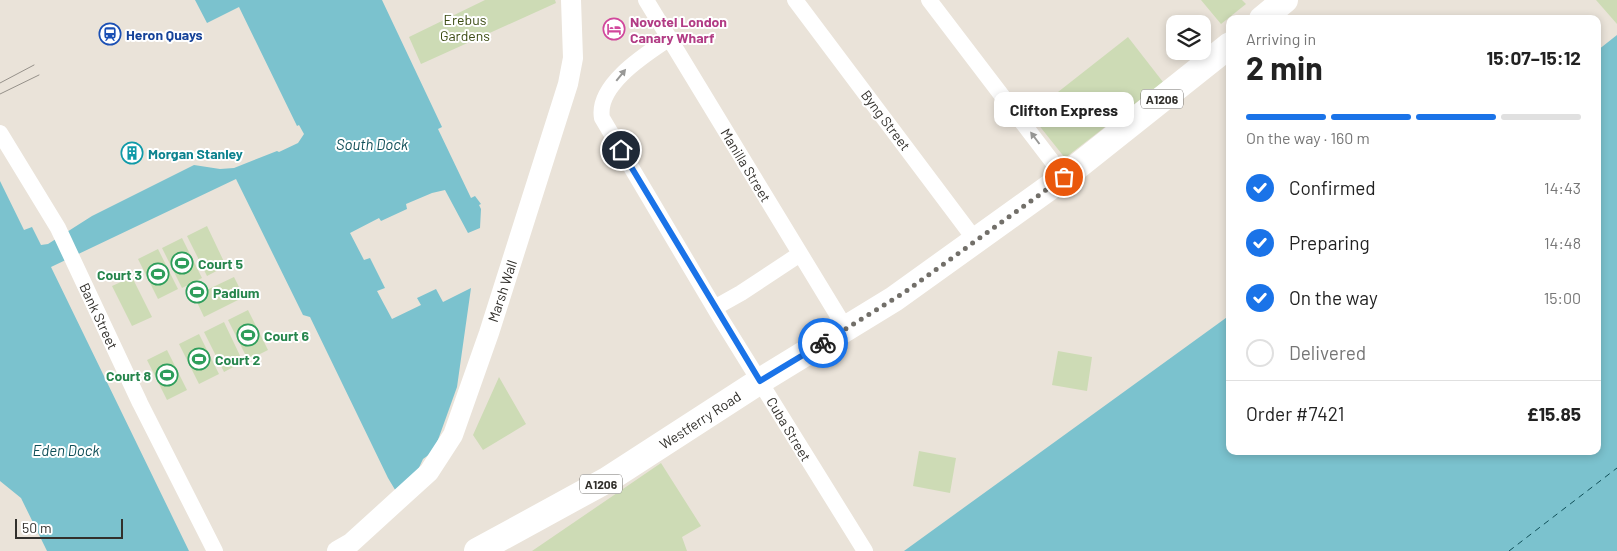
<!DOCTYPE html>
<html lang="en">
<head>
<meta charset="utf-8">
<style>
	:root { --surface:#fff; --page:#f2f2f2; --text:#222; --muted:#767676; --line:#e0e0e0; --accent:#1a73e8 }
	body { margin:0; font-family:Barlow,sans-serif; background:var(--page); color:var(--text); height:100vh; display:flex; flex-direction:column; font-size:19px; white-space:nowrap }
	* { box-sizing:border-box; margin:0 }
	p { font-size:16px; color:var(--muted) }
	.icon { flex:none; width:28px; height:28px; fill:none; stroke:currentColor; stroke-width:2; stroke-linecap:round; stroke-linejoin:round }
	.map { position:relative; flex:1; overflow:hidden }
	.details { position:absolute; left:1226px; top:15px; width:375px; height:440px; display:flex; flex-direction:column; background:var(--surface); border-radius:10px; box-shadow:0 2px 8px #0003 }
	.details>* { flex:none }
	.fabs { position:absolute; left:1166px; top:15px; display:grid; gap:10px }
	.fabs a { display:grid; place-items:center; width:45px; height:45px; border-radius:10px; background:var(--surface); box-shadow:0 2px 8px #0003; font-size:25px }
	.scale { position:absolute; left:15px; bottom:12px; width:108px; box-sizing:border-box; padding-left:5px; border:2px solid #32302c; border-top:0; font-size:14px; line-height:18px; white-space:nowrap; color:#32302c; -webkit-text-stroke:4px #fff; paint-order:stroke }
	.pin { position:absolute; display:grid; place-items:center; width:42px; height:42px; color:#fff; margin:-21px; border:2px solid #fff; border-radius:50%; box-shadow:0 1px 5px #0007 }
	.courier { position:absolute; display:grid; place-items:center; width:50px; height:50px; margin:-25px; border:4px solid #1a73e8; border-radius:50%; background:#fff; color:#222; box-shadow:0 1px 6px #0007 }
	.bubble { position:absolute; height:35px; border-radius:10px; background:var(--surface); box-shadow:0 2px 8px #0003; font-size:16px; font-weight:700; line-height:35px; text-align:center }
	.headline em { font-style:normal; font-weight:700 }
	.headline div { display:flex; flex-direction:column-reverse }
	.headline { display:flex; align-items:center; justify-content:space-between; height:85px; padding:0 20px }
	h1 { font-size:32px; font-weight:700; line-height:38px }
	.bar { display:grid; grid-template-columns:repeat(4,1fr); gap:8px 5px; align-content:center; height:60px; padding:0 20px }
	.bar i { height:6px; border-radius:4px; background:var(--line) }
	.bar .on { background:var(--accent) }
	.bar p { grid-column:span 4 }
	.line { display:flex; align-items:center; gap:12px; padding:0 20px; border-top:1px solid var(--line) }
	.line div { flex:1 }
	ol { padding:0 20px; list-style:none }
	li { display:flex; align-items:center; gap:15px; height:55px }
	li p { margin-inline-start:auto }
	li .icon { padding:5px; border-radius:50%; background:var(--accent); color:#fff; stroke-width:4 }
	li:last-child { color:var(--muted) }
	li i { width:28px; height:28px; border:2px solid var(--line); border-radius:50% }
	.map>svg:first-child { display:block }
</style>
</head>
<body>
<div class="map">
<svg width="1617" height="551" viewBox="0 0 1617 551">
	<rect width="100%" height="100%" fill="#eae3d9"/>
	<path fill="#cddbb5" d="M485,0H555L556,3L421,64L409,37Z
		M1201,0H1242L1246,4L1221,24Z
		M1596,0H1617V25V24Z
		M1128,37L1163,82L1065,158L1030,114Z
		M207,226L226,266L207,276L187,236Z
		M182,238L202,278L182,288L162,248Z
		M158,249L178,289L158,299L138,259Z
		M132,277L152,317L132,326L112,286Z
		M234,277L244,297L204,317L194,296Z
		M248,310L268,350L248,360L228,320Z
		M224,322L243,362L224,372L204,332Z
		M199,334L219,374L199,384L179,344Z
		M167,350L187,390L167,400L147,360Z
		M1058,351L1092,357L1087,391L1052,385Z
		M499,377L526,424L483,450L473,435Z
		M919,451L956,458L950,493L913,486Z
		M661,463L701,526L682,537L687,551H532Z"/>
	<path fill="#7bc2ce" d="M195,0H382L442,127L438,129L471,198L475,196L481,204L479,205L481,209L480,228L468,233L445,190L432,193L406,204L407,209L381,221L379,218L350,233L364,260L370,258L385,288L377,291L392,319L421,305L417,298L436,289L443,302L471,288L457,387L434,451L423,459L417,472L397,493L388,478L310,317L303,315L236,179L51,267L189,551H47L21,498L0,481V181L24,230L32,227L41,245L48,244L92,216L194,165L220,169L234,168L277,151L279,152L298,143L304,134L299,125L297,126L239,7L207,23Z
		M1617,35V551H904L1230,315V451H1598V50Z"/>
	<g fill="none" stroke-linecap="round" stroke-linejoin="round">
		<path stroke="#104f58" stroke-width="1" stroke-dasharray="6 5" stroke-linecap="butt" d="M1509,551L1617,468"/>
		<path stroke="#fff" stroke-width="16" d="M646,0L846,329
			M795,0L976,241
			M929,0L1064,177
			M670,38C646,54 596,85 602,118L721,319L865,551
			M0,133L58,228L140,403L215,551
			M716,307L741,293L800,254"/>
		<path stroke="#fff" stroke-width="20" d="M337,551L351,543L429,472L453,435L489,333L568,84L573,58L571,0"/>
		<path stroke="#fff" stroke-width="26" d="M1262,19L1285,0
			M477,551L607,480L760,381L894,299L1064,177L1230,45"/>
		<path stroke="#96918a" stroke-width="1" d="M0,83L34,65
			M0,94L39,75"/>
	</g>
	<defs><path id="oneway-solid" d="M-6-.8H1V-3.2L6.5 0L1 3.2V.8H-6Z" transform="scale(1.25)"/></defs>
	<g fill="#989896">
		<use href="#oneway-solid" transform="translate(621 75) rotate(-51)"/>
		<use href="#oneway-solid" transform="translate(1035 138) rotate(-127)"/>
	</g>
	<g fill="none" stroke-linecap="round" stroke-linejoin="round">
		<path stroke="#726f69" stroke-width="5" stroke-dasharray="0 9" d="M823,343L905,292L1064,177"/>
		<path stroke="#1a73e8" stroke-width="6" d="M621,150L760,381L823,343"/>
	</g>
	<defs>
		<g id="hotel-ring" transform="scale(1.125)"><circle r="9.5" fill="#fff" stroke="#d1479c" stroke-width="1.5"/><path d="M-6-4.5h1.5V1H6V5H4.5V3h-9V5H-6ZM-4 0a1.8 1.8 0 1 1 3.6 0ZM.5 0V-2.5h3Q6-2.5 6 0Z" fill="#d1479c"/></g>
		<g id="station-ring" transform="scale(1.125)"><circle r="9.5" fill="#fff" stroke="#1a4fb4" stroke-width="1.5"/><path d="M-3-6H3Q5-6 5-4V2Q5 4 3 4L4.5 6H3L1.5 4h-3L-3 6H-4.5L-3 4Q-5 4-5 2V-4Q-5-6-3-6ZM-3.5-4v3h7v-3ZM-3.5 1v1.5H-2V1ZM2 1v1.5H3.5V1Z" fill="#1a4fb4"/></g>
		<g id="building-ring" transform="scale(1.125)"><circle r="9.5" fill="#fff" stroke="#0f9aa8" stroke-width="1.5"/><path d="M-4-6H4V6H1V3H-1V6H-4ZM-2.5-4.3h1.7v1.8h-1.7ZM.8-4.3h1.7v1.8H.8ZM-2.5-1h1.7V.8h-1.7ZM.8-1h1.7V.8H.8Z" fill="#0f9aa8"/></g>
		<g id="stadium-ring" transform="scale(1.125)"><circle r="9.5" fill="#fff" stroke="#2e9e5b" stroke-width="1.5"/><path d="M0-5a6.5 5 0 1 0 0 10a6.5 5 0 1 0 0-10ZM-3.5-1.8h7v3.6h-7Z" fill="#2e9e5b"/></g>
	</defs>
	<g fill-rule="evenodd">
		<use href="#hotel-ring" x="614" y="29"/>
		<use href="#station-ring" x="110" y="34"/>
		<use href="#building-ring" x="132" y="153"/>
		<use href="#stadium-ring" x="182" y="263"/>
		<use href="#stadium-ring" x="158" y="274"/>
		<use href="#stadium-ring" x="197" y="292"/>
		<use href="#stadium-ring" x="248" y="335"/>
		<use href="#stadium-ring" x="199" y="359"/>
		<use href="#stadium-ring" x="167" y="375"/>
	</g>
	<g text-anchor="middle" dominant-baseline="central" stroke-width="4" stroke-linejoin="round" paint-order="stroke">
		<g fill="#fff" stroke="#706e6b" stroke-width="1">
			<rect x="1141" y="89.5" width="42" height="19" rx="4"/>
			<rect x="580" y="474.5" width="42" height="19" rx="4"/>
		</g>
		<g font-size="12" font-weight="bold" fill="#32302c">
			<text x="1162" y="99">A1206</text>
			<text x="601" y="484">A1206</text>
		</g>
		<g font-size="14" fill="#3a4a11" stroke="#fff">
			<text x="465" y="19">Erebus<tspan x="465" dy="16">Gardens</tspan></text>
		</g>
		<g font-size="14" font-weight="bold" fill="#b23c85" stroke="#fff" text-anchor="start">
			<text x="630" y="21">Novotel London<tspan x="630" dy="16">Canary Wharf</tspan></text>
		</g>
		<g font-size="14" font-weight="bold" fill="#164399" stroke="#fff" text-anchor="start">
			<text x="126" y="34">Heron Quays</text>
		</g>
		<g font-size="14" fill="#32302c" stroke="#fff">
			<text transform="translate(886 120) rotate(53)">Byng Street</text>
			<text transform="translate(746 165) rotate(59)">Manilla Street</text>
			<text transform="translate(502 291) rotate(-72)">Marsh Wall</text>
			<text transform="translate(99 316) rotate(65)">Bank Street</text>
			<text transform="translate(700 420) rotate(-33)">Westferry Road</text>
			<text transform="translate(789 429) rotate(59)">Cuba Street</text>
		</g>
		<g font-size="14" font-weight="bold" fill="#0d838f" stroke="#fff" text-anchor="start">
			<text x="148" y="153">Morgan Stanley</text>
		</g>
		<g font-size="14" font-weight="bold" fill="#27864d" stroke="#fff" text-anchor="start">
			<text x="198" y="263">Court 5</text>
			<text x="142" y="274" text-anchor="end">Court 3</text>
			<text x="213" y="292">Padium</text>
			<text x="264" y="335">Court 6</text>
			<text x="215" y="359">Court 2</text>
			<text x="151" y="375" text-anchor="end">Court 8</text>
		</g>
		<g font-size="15" font-style="italic" fill="#104f58" stroke="#fff">
			<text x="372" y="144">South Dock</text>
			<text x="66" y="450">Eden Dock</text>
		</g>
	</g>
</svg>
<div class="fabs">
<a><svg class="icon" aria-label="layers" viewBox="0 0 24 24"><path d="M12 4l9 5-9 5-9-5zM3 14l9 5 9-5"/></svg></a>
</div>
<div class="scale">50 m</div>
<div class="pin" style="left:1064px;top:177px;background:#ea580c"><svg class="icon" aria-label="bag" viewBox="0 0 24 24"><path d="M5 8h14l-1 12H6zM9 8a3 3 0 0 1 6 0"/></svg></div>
<div class="pin" style="left:621px;top:150px;background:#1f2937"><svg class="icon" aria-label="home" viewBox="0 0 24 24"><path d="M3 11l9-7 9 7M6 9v11h12V9"/></svg></div>
<div class="courier" style="left:823px;top:343px"><svg class="icon" aria-label="bike" viewBox="0 0 24 24"><circle cx="6" cy="16" r="4"/><circle cx="18" cy="16" r="4"/><path d="M6 16l4-8h5l3 8M10 8l3 8H6M13 5h3"/></svg></div>
<div class="bubble" style="left:994px;top:92px;width:140px">Clifton Express</div>
<section class="details">
<div class="headline"><div><h1>2 min</h1><p>Arriving in</p></div><em>15:07–15:12</em></div>
<div class="bar"><i class="on"></i><i class="on"></i><i class="on"></i><i></i><p>On the way · 160 m</p></div>
<ol>
<li><svg class="icon" aria-label="check" viewBox="0 0 24 24"><path d="M5 12l5 5 9-10"/></svg>Confirmed<p>14:43</p></li>
<li><svg class="icon" aria-label="check" viewBox="0 0 24 24"><path d="M5 12l5 5 9-10"/></svg>Preparing<p>14:48</p></li>
<li><svg class="icon" aria-label="check" viewBox="0 0 24 24"><path d="M5 12l5 5 9-10"/></svg>On the way<p>15:00</p></li>
<li><i></i>Delivered</li>
</ol>
<div class="line" style="height:65px"><div>Order #7421</div><b>£15.85</b></div>
</section>
</div>
</body>
</html>
